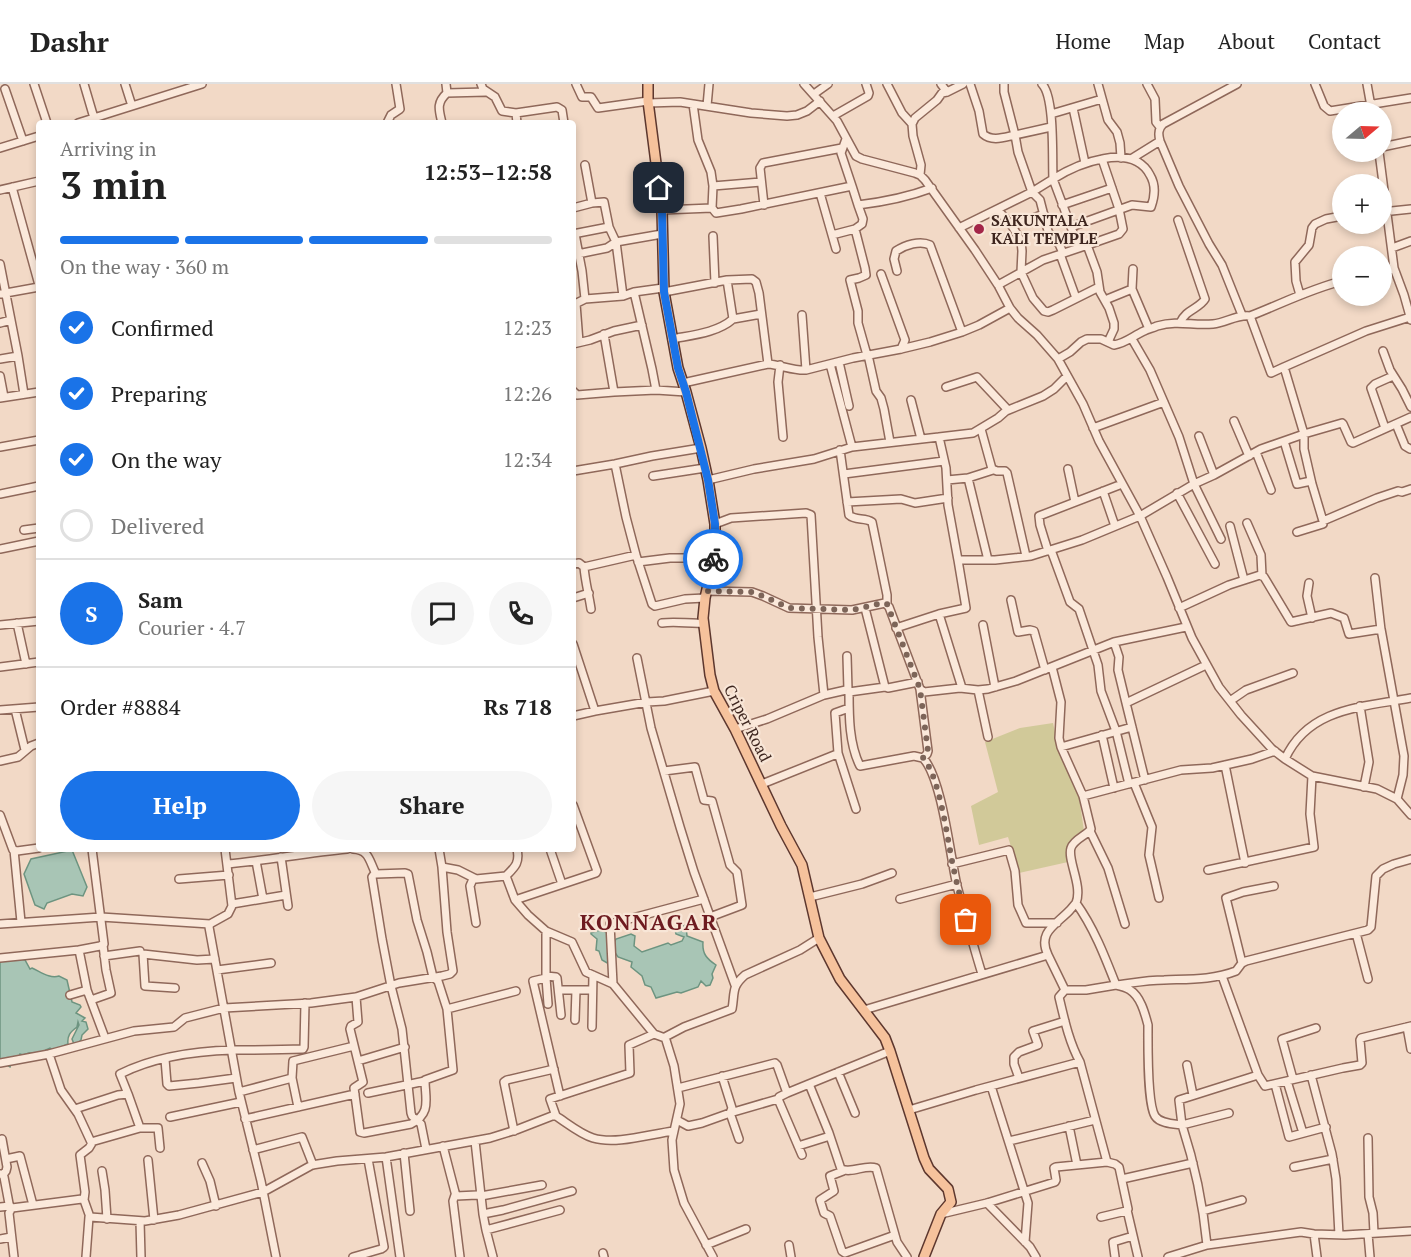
<!DOCTYPE html>
<html lang="en">
<head>
<meta charset="utf-8">
<style>
	:root { --surface:#fff; --page:#f6f6f6; --text:#222; --muted:#767676; --line:#e0e0e0; --accent:#1a73e8 }
	body { margin:0; font-family:"PT Serif",serif; background:var(--page); color:var(--text); height:100vh; display:flex; flex-direction:column; font-size:22px; white-space:nowrap }
	* { box-sizing:border-box; margin:0 }
	p { font-size:20px; color:var(--muted) }
	.icon { flex:none; width:33px; height:33px; fill:none; stroke:currentColor; stroke-width:2; stroke-linecap:round; stroke-linejoin:round }
	.map { position:relative; flex:1; overflow:hidden }
	.drawer { position:absolute; left:36px; top:36px; width:540px; height:732px; display:flex; flex-direction:column; background:var(--surface); border-radius:6px; box-shadow:0 3px 9px #0003 }
	.drawer>* { flex:none }
	.needle { width:39px; rotate:71deg }
	.buttons { position:absolute; left:1332px; top:18px; display:grid; gap:12px }
	.buttons a { display:grid; place-items:center; width:60px; height:60px; border-radius:50%; background:var(--surface); box-shadow:0 3px 9px #0003; font-size:30px }
	.pin { position:absolute; display:grid; place-items:center; width:51px; height:51px; color:#fff; margin:-26px; border-radius:12px; box-shadow:0 3px 9px #0006 }
	.courier { position:absolute; display:grid; place-items:center; width:60px; height:60px; margin:-30px; border:4px solid #1a73e8; border-radius:50%; background:#fff; color:#222; box-shadow:0 2px 8px #0007 }
	.summary em { font-style:normal; font-weight:700 }
	.summary div { display:flex; flex-direction:column-reverse }
	.summary { display:flex; align-items:center; justify-content:space-between; height:102px; padding:0 24px }
	h1 { font-size:39px; font-weight:700; line-height:45px }
	.bar { display:grid; grid-template-columns:repeat(4,1fr); gap:9px 6px; align-content:center; height:72px; padding:0 24px }
	.bar i { height:8px; border-radius:4px; background:var(--line) }
	.bar .current { background:var(--accent) }
	.bar p { grid-column:span 4 }
	.line { display:flex; align-items:center; gap:15px; padding:0 24px; border-top:2px solid var(--line) }
	.line div { flex:1 }
	.round { display:grid; place-items:center; flex:none; width:63px; height:63px; border-radius:32px; background:var(--page) }
	ol { padding:0 24px; list-style:none }
	li { display:flex; align-items:center; gap:18px; height:66px }
	li p { margin-inline-start:auto }
	li .icon { padding:6px; border-radius:50%; background:var(--accent); color:#fff; stroke-width:4 }
	li:last-child { color:var(--muted) }
	li i { width:33px; height:33px; border:3px solid var(--line); border-radius:50% }
	.primary-button { display:flex; gap:12px; margin-top:auto; padding:12px 24px }
	.primary-button a { flex:1; height:69px; border-radius:36px; background:var(--accent); color:#fff; font-size:24px; font-weight:700; line-height:69px; text-align:center }
	.primary-button a+a { background:var(--page); color:var(--text) }
	header { display:flex; align-items:center; gap:36px; box-sizing:border-box; height:84px; padding:0 30px; background:var(--surface); border-bottom:2px solid var(--line) }
	header strong { font-size:28px }
	nav { display:flex; gap:33px; margin-inline-start:auto; font-size:21px }
	.map>svg:first-child { display:block }
</style>
</head>
<body>
<header>
<strong>Dashr</strong>
<nav><a>Home</a><a>Map</a><a>About</a><a>Contact</a></nav>
</header>
<div class="map">
<svg width="1411" height="1173" viewBox="0 0 1411 1173">
	<rect width="100%" height="100%" fill="#f2d9c6"/>
	<path fill="#d1c999" d="M1053,639L1060,671L1078,706L1084,747L1067,762L1068,778L1019,789L1008,753L979,761L971,722L998,708L985,658L1020,644Z"/>
	<path fill="#a8c5b5" stroke="#6d9480" stroke-width="1.5" d="M72,766L87,803L83,812L72,810L47,819L44,825L35,821L24,790L31,775Z
		M681,840L686,842L687,852L703,858C702,870 707,875 716,881L712,890L713,894L710,901L706,902L701,897L698,903L681,909L677,908L656,914L651,903L645,901L642,892L631,883L632,878L618,873L616,870L609,880L602,876L599,867L596,866L597,855L591,850V849L600,846L608,849L613,861L616,855L631,850L635,852L634,862L642,868L668,859L671,861L682,857L684,853L676,850L675,846Z
		M14,873L25,876L30,885L32,884C41,888 50,895 59,892L67,896L72,918L80,921L81,923L76,929L85,934L82,937L86,938L88,945L82,951L81,956L78,959L74,960L72,955L79,941L78,938L77,943C70,948 67,952 68,960L53,966L50,964L46,966L42,969H29L23,971L20,970L18,978L11,980L10,983L0,977V876Z"/>
	<g fill="none" stroke-linecap="round" stroke-linejoin="round">
		<g stroke="#8f685a" stroke-width="10">
			<path id="minor" d="M34,0L47,39
				M84,0L94,34
				M125,0L132,22
				M481,0L483,5L495,13L502,27L516,29
				M576,0L582,13H591L598,24L648,17
				M804,0L837,37L856,72L862,75L915,89L920,91L925,96L975,166L998,201L1010,224L1018,234L1037,251L1058,275L1083,320L1099,357L1140,432L1167,493L1192,554L1219,603L1241,631L1272,665L1285,675L1312,692L1377,705L1397,715L1411,731
				M887,0L902,29L912,40
				M970,0L979,27L983,50C992,58 1005,53 1015,51L1018,68L1032,108L1040,116L1048,147L1051,153L1059,160L1063,169
				M1004,0V8L1015,51L1051,43
				M1098,0L1108,36L1117,48L1120,59L1121,74
				M1147,0L1155,15L1156,38L1160,43
				M1237,0L1163,40C1158,45 1158,50 1160,57L1179,102L1209,160L1222,181L1242,231
				M1315,0L1324,22L1330,27L1411,14
				M1367,0L1372,28
				M5,5L23,57
				M947,8L963,0
				M447,9L486,8
				M814,10L828,0
				M648,19L680,18L751,29L787,32L797,31L807,27L820,17
				M693,20L698,56L711,88L713,102L712,124L716,129L741,125L852,102L841,69L846,55
				M707,22L709,0
				M1073,24L1085,79
				M1051,30L1102,15
				M833,32L868,12L869,9L866,0
				M78,39L202,0
				M387,39L391,31L400,25L396,0
				M442,39C439,26 436,19 447,9L446,0
				M517,39L516,29L557,23L562,26L564,39
				M1382,63L1411,57
				M0,64L39,52
				M1379,68L1394,184L1404,211L1411,236
				M1131,75L1160,57
				M585,81L592,119
				M920,91L921,81L913,52L912,40L915,34L937,16L942,9L947,8L941,0
				M713,102L761,98
				M852,102L858,121C883,118 908,113 932,104
				M12,103L39,201
				M0,106L39,97
				M820,109L836,165
				M764,121L760,84L763,79L842,64
				M1062,121L1112,104
				M573,124L592,119L604,118L609,143L616,158L623,212
				M662,126L712,124
				M998,126L1012,142L1021,157L1022,167L1021,188L1033,214L1044,227L1048,228L1053,226L1099,203
				M1382,128L1411,125
				M1178,136L1205,215C1199,225 1186,225 1180,239
				M1012,142L1044,130
				M959,144L1032,108L1053,95C1052,75 1055,13 1042,0
				M855,145L865,184L866,191L859,194L850,196L858,227V239L867,271
				M573,150L609,143
				M575,150L582,187L585,215
				M832,151L855,145L862,140L863,135L858,121
				M713,152L715,199
				M1087,161L1097,188L1100,208L1109,224L1114,239V245L1108,258
				M1079,164L1119,150L1123,145L1119,125L1102,75
				M1392,164L1411,157
				M1060,170L1076,214
				M573,171L607,164L616,158L662,150
				M0,180L18,272L0,275
				M1133,185L1132,205L1149,245
				M897,187L894,175L896,167C905,161 920,156 930,161L962,248
				M1382,187L1394,184
				M881,190L905,256L901,265
				M727,196L752,195L756,198L759,209L768,280
				M998,201L1043,176L1079,164L1071,143L1132,121L1151,123C1155,112 1156,101 1150,91C1132,57 1077,80 1053,95L1071,143
				M634,208L652,285L656,306
				M664,208L727,196L733,235C717,249 692,251 672,255
				M0,210L39,203
				M1300,211L1296,197L1295,178L1309,161L1312,144L1315,140L1326,135L1342,132
				M1105,216L1132,205
				M576,220L579,258
				M573,221L585,215L623,212L634,208L663,204
				M802,231L806,286
				M1250,232L1271,289L1284,283L1304,350V365L1312,400L1323,437V440L1297,448
				M733,235L761,230
				M0,239L11,236
				M604,250L614,308
				M1132,255L1150,286L1179,353L1194,400L1221,455
				M573,260L590,256L614,247L642,241
				M1383,267L1390,286L1402,305L1411,323
				M868,271L876,307L881,314L884,325L890,358
				M18,272L24,310
				M1058,275L1070,268L1081,258L1087,255H1101L1114,261C1126,259 1133,252 1144,247C1148,245 1153,244 1157,242C1179,236 1192,242 1213,240C1226,239 1237,230 1250,232C1281,220 1310,205 1342,197
				M839,278L849,322
				M830,280L852,363
				M780,281L778,298L783,353
				M1284,283L1366,247L1410,233
				M0,292L4,313
				M683,299L768,280C781,281 794,287 806,286L853,274L901,265L930,258L962,248L979,241L1010,224
				M946,303L977,293L1008,326
				M573,307L577,311L614,308L656,306L686,308
				M0,314L39,308
				M911,316L921,355
				M1234,337L1249,372
				M1396,340L1405,362L1410,365
				M1093,344L1164,318
				M1385,344L1371,304L1375,300L1393,292
				M981,345L992,385L997,387H1005L1007,389L1026,472
				M1199,352L1214,391
				M939,353L973,349L998,334L1006,327L1043,312L1054,305L1067,292
				M1284,357L1297,400L1311,397
				M0,363L39,356
				M840,366L849,431C855,437 865,433 872,438L887,511V520
				M1256,368L1271,406
				M615,380L626,433L636,471
				M1068,385L1075,418
				M573,387L615,380L652,372L701,364
				M844,390L944,377
				M653,392L705,384
				M968,394L988,476
				M708,396L754,385L814,375L852,363L939,353L946,384L948,421L958,476
				M947,396L968,394L993,386
				M1103,407L1115,442
				M1177,409L1215,480
				M0,410L39,402
				M847,418L901,415L915,419L948,414
				M1323,437L1377,414L1398,407L1402,408L1411,405
				M1247,439L1261,471L1262,492
				M715,440L731,434L806,429L811,431L818,553L824,611
				M1230,442L1244,496
				M24,446L39,444
				M0,465L39,457
				M1051,466L1070,518L1079,525L1098,581L1101,607L1116,647L1129,700
				M1048,467L1040,441L1039,432L1122,400
				M638,478L670,474H714
				M573,480L579,479L584,483L636,471L652,520L655,522L685,515L705,514
				M584,483C585,497 589,511 591,525
				M1375,494L1381,546
				M1309,499L1307,512L1312,534
				M708,507L752,508L763,512L789,524L852,526L885,519L889,523L920,605L924,608L960,604L978,606L988,605L1016,597L1114,558L1186,543
				M573,514L589,509
				M1011,516L1018,548L1030,546L1034,547L1045,586
				M865,524L885,603L888,604L918,598
				M1179,524L1229,501L1260,491L1264,493L1291,538L1331,529L1344,534L1349,550L1381,545L1404,672L1403,691L1397,715
				M939,530L962,604
				M17,539L26,580
				M662,539C676,537 690,540 704,539
				M0,541L39,537
				M983,541L995,603
				M896,544L939,530L966,524L958,476H995L1031,472L1082,456L1140,432L1194,400L1214,391L1261,365L1304,350L1342,339L1343,340L1351,358L1353,359L1411,333
				M1114,558L1119,573L1118,586L1126,619
				M573,560L595,627
				M847,572L848,606
				M637,574L651,644L680,743L694,788L735,901
				M0,583L39,578
				M920,605L928,667L927,670L923,674
				M978,606L988,653
				M849,608L885,603
				M1230,617L1246,606L1293,589
				M1360,622L1369,678L1364,703
				M15,625L25,666
				M0,626L39,623
				M573,632L595,627L647,618L664,617L714,607
				M735,645L767,635L824,611L846,606L849,608C849,632 849,660 860,682L914,672L923,674C942,694 950,771 957,802C965,831 973,861 982,890
				M1102,651L1114,704
				M1061,663L1132,643
				M838,669L856,725
				M1285,675C1308,624 1362,623 1411,614
				M0,677L18,673L31,662L39,659
				M1225,681L1245,779
				M664,687L695,683L704,716L712,717L730,781L737,788L742,821L710,833
				M1145,696L1126,619L1206,581
				M1134,699L1152,743L1149,771L1159,814
				M762,700L837,670L838,669L835,629L849,624
				M1083,712L1181,686L1212,684L1252,675L1275,667
				M0,731L13,766L17,767L39,764
				M1090,747L1108,784L1125,840
				M225,765L232,822L228,830L210,840L209,843L239,1008L261,1097L276,1173
				M353,765C370,766 369,777 376,790L405,789L408,790L417,836L427,868L433,893L438,897L447,925L453,986L425,996C425,1015 432,1029 411,1040L364,1049L360,1048L354,1004L363,998L350,945L351,942L358,938L356,913
				M439,765L442,783L458,786L476,795L506,792C515,783 520,779 517,765
				M550,765L562,800
				M14,766L21,838
				M281,773L288,822
				M256,777L263,815
				M228,780C268,776 307,769 347,765
				M952,780L1009,766L1015,787L1018,821L1026,839H1057
				M1208,786L1314,763L1310,730L1312,692
				M375,789L372,793L382,855L391,902L402,945L411,1029L412,1032L421,1040L426,1065
				M506,792L515,816L528,831L546,847V894L548,920
				M179,795L229,791
				M473,795L470,802L476,839
				M810,813L862,800L892,789
				M900,815L957,800
				M515,816L596,789L597,787L573,721
				M232,820L286,811
				M0,840L101,833L210,840
				M546,847L572,858L586,888L613,900L654,950L665,954
				M1356,849L1368,895
				M79,866L100,862L104,860L92,765
				M1048,871C1037,848 1056,841 1070,826C1071,825 1075,820 1076,819C1083,802 1067,776 1071,764C1074,755 1086,752 1091,745L1083,712L1061,663L1059,654L1061,618L1052,583
				M104,872L140,867
				M0,874L79,866L87,906L105,954
				M1242,879L1226,814L1243,808L1274,802
				M217,886L271,879
				M546,892L556,893L557,894L561,931
				M1222,892L1258,991
				M546,894L533,897L560,1012
				M613,900L610,840L704,815
				M175,904L145,902L143,870L197,876L215,875
				M559,906H592
				M70,911L87,906
				M91,916L111,909L106,886L103,861
				M447,925L516,907
				M864,926L1048,871L1065,906
				M575,936L576,906
				M592,943L593,891
				M1407,943L1411,965
				M49,970L134,947L174,943L185,934L224,924L311,919L356,913L399,899L442,892L450,890L453,887L447,848L442,783
				M165,975L167,1000L169,1002L199,999L236,994
				M358,977L405,963
				M0,979L49,970L61,1006L78,1030L91,1058L140,1044L128,1010L118,1011L75,1025
				M1187,981L1193,1011
				M838,988L855,1029
				M1311,991L1332,1070L1336,1095L1339,1151
				M722,992L732,1024L730,1029L739,1055
				M1019,994L1014,980V973L1019,968L1038,961L1033,947L1065,937
				M1293,995L1282,955L1316,944
				M1287,997L1303,1049
				M809,1000L890,967
				M1275,1000L1289,1053L1326,1043
				M991,1002L1028,1119L1025,1158
				M678,1004L775,979L777,981L787,1009L809,1000L829,1049L841,1085C852,1090 865,1080 876,1084L897,1158L907,1173
				M239,1008L292,994
				M368,1009L425,997
				M787,1009L779,1013L778,1015L802,1071
				M128,1010L120,990C154,973 195,967 233,966C256,966 279,966 303,965L304,963L305,919
				M298,1023L292,994L293,977L354,962
				M909,1026L976,1006L1080,978
				M1229,1029L1182,1041L1179,1016L1258,991L1265,1002L1343,984L1360,981L1362,979L1360,956L1361,954L1411,942
				M556,1032L550,1015L630,989L629,961L654,950
				M170,1033L241,1018
				M245,1035L355,1010
				M677,1036L688,1042L702,1039L730,1029L778,1015
				M1069,1042L1077,1081
				M140,1044H158L160,1064
				M514,1047L504,998L507,996L554,985
				M1368,1054L1369,1113L1373,1129L1374,1149
				M2,1055L7,1083L6,1087L3,1091
				M475,1057L483,1130L503,1126L572,1107
				M1009,1057L1095,1036
				M443,1062L456,1112L477,1111L481,1112L542,1101
				M798,1062L830,1052
				M253,1066L302,1053L313,1081
				M404,1069L410,1127
				M386,1073L400,1173
				M6,1075L20,1072L33,1121
				M148,1076L154,1136
				M202,1079L210,1097L216,1122
				M1294,1083L1333,1075
				M102,1087L105,1106L107,1135
				M843,1087L830,1092L834,1107L820,1116L824,1129L830,1132L842,1167L845,1169L895,1151
				M0,1090H2L4,1093L10,1125
				M1122,1095L1193,1079
				M455,1111L453,1117L460,1173
				M84,1116L85,1108L80,1071L89,1064L92,1059
				M987,1119L1030,1163L1036,1173
				M0,1123L10,1122
				M1127,1126L1138,1173
				M1203,1127L1242,1116
				M483,1130L486,1146L560,1126
				M941,1130L987,1119L1055,1098L1056,1096L1054,1084L1056,1083L1107,1078L1080,978C1069,958 1064,934 1059,913L1065,906H1086L1116,901C1105,873 1094,844 1076,819
				M1101,1133L1126,1127L1128,1125L1119,1083L1115,1080L1107,1078
				M140,1137L141,1173
				M486,1146L493,1173
				M1314,1150L1317,1173
				M1368,1150L1370,1173
				M0,1155L11,1153
				M706,1161L746,1145
				M789,1161L791,1173
				M1207,1161C1203,1120 1195,1081 1182,1041C1175,1040 1160,1040 1155,1032C1147,1019 1148,960 1148,941C1145,930 1141,913 1130,906C1126,903 1121,902 1116,901C1132,899 1148,896 1164,896C1189,895 1213,896 1236,887L1242,879L1246,877L1368,846L1371,843L1376,792L1383,785L1394,780L1411,775
				M603,1169L604,1173
				M14,1173L9,1129L12,1124L82,1115L84,1116L90,1133L145,1137L179,1131L263,1108L312,1081L337,1077L386,1073L468,1058L490,1054L516,1046L552,1032H556C567,1039 580,1050 593,1054C616,1061 650,1050 674,1047
				M86,1173L89,1133
				M353,1173L381,1165L384,1163L368,1075
				M713,1173L684,1119L674,1086L672,1056L680,1020L674,982L665,953L684,943L732,925C735,909 731,903 745,891L800,866L819,854
				M1115,1173L1113,1158L1133,1152
				M1168,1173L1207,1161L1301,1148L1314,1150L1345,1151L1411,1147"/>
		</g>
		<g stroke="#5d372e" stroke-width="12">
			<path id="major" d="M648,0V17L662,126L664,208L678,284L686,308L701,364L708,396L715,440V456L714,474L705,514L703,534L710,591L714,607L735,645L781,742L802,781L819,854L840,895L885,954L890,967L924,1074L929,1085L948,1105L951,1118L941,1130L924,1173"/>
		</g>
		<use href="#minor" stroke="#fbe9db" stroke-width="7"/>
		<use href="#major" stroke="#f6c29c" stroke-width="9"/>
	</g>
	<g fill="none" stroke-linecap="round" stroke-linejoin="round">
		<path stroke="#7d6559" stroke-width="6" stroke-dasharray="0 10.8" d="M713,475L708,507L752,508L763,512L789,524L852,526L882,519L887,520L920,605L928,667L927,670L923,674C939,691 947,752 952,777C956,797 961,816 966,836"/>
		<path stroke="#1a73e8" stroke-width="8" d="M659,104L662,126L664,208L678,284L686,308L708,396L715,440V456L713,475"/>
	</g>
	<circle fill="#a32548" stroke="#f8e6d7" stroke-width="2" cx="979" cy="145" r="6"/>
	<g text-anchor="middle" dominant-baseline="central" stroke-width="4.5" stroke-linejoin="round" paint-order="stroke">
		<g font-size="16" font-weight="bold" fill="#3e261f" stroke="#f8e6d7" text-anchor="start">
			<text x="991" y="136">SAKUNTALA<tspan x="991" dy="18">KALI TEMPLE</tspan></text>
		</g>
		<g font-size="16" fill="#3e261f" stroke="#f8e6d7">
			<text transform="translate(748 639) rotate(63)">Criper Road</text>
		</g>
		<g font-size="22" font-weight="bold" letter-spacing="1.5" fill="#6e1b20" stroke="#f8e6d7">
			<text x="649" y="837">KONNAGAR</text>
		</g>
	</g>
</svg>
<div class="buttons">
<a><svg class="needle" viewBox="-14 -14 28 28"><path d="M0-13l5 13h-10z" fill="#e53935"/><path d="M0 13l5-13h-10z" fill="#767676"/></svg></a>
<a>+</a>
<a>−</a>
</div>
<div class="pin" style="left:966px;top:836px;background:#ea580c"><svg class="icon" aria-label="bag" viewBox="0 0 24 24"><path d="M5 8h14l-1 12H6zM9 8a3 3 0 0 1 6 0"/></svg></div>
<div class="pin" style="left:659px;top:104px;background:#1f2937"><svg class="icon" aria-label="home" viewBox="0 0 24 24"><path d="M3 11l9-7 9 7M6 9v11h12V9"/></svg></div>
<div class="courier" style="left:713px;top:475px"><svg class="icon" aria-label="bike" viewBox="0 0 24 24"><circle cx="6" cy="16" r="4"/><circle cx="18" cy="16" r="4"/><path d="M6 16l4-8h5l3 8M10 8l3 8H6M13 5h3"/></svg></div>
<section class="drawer">
<div class="summary"><div><h1>3 min</h1><p>Arriving in</p></div><em>12:53–12:58</em></div>
<div class="bar"><i class="current"></i><i class="current"></i><i class="current"></i><i></i><p>On the way · 360 m</p></div>
<ol>
<li><svg class="icon" aria-label="check" viewBox="0 0 24 24"><path d="M5 12l5 5 9-10"/></svg>Confirmed<p>12:23</p></li>
<li><svg class="icon" aria-label="check" viewBox="0 0 24 24"><path d="M5 12l5 5 9-10"/></svg>Preparing<p>12:26</p></li>
<li><svg class="icon" aria-label="check" viewBox="0 0 24 24"><path d="M5 12l5 5 9-10"/></svg>On the way<p>12:34</p></li>
<li><i></i>Delivered</li>
</ol>
<div class="line" style="height:108px"><b class="round" style="background:var(--accent);color:#fff">S</b><div><b>Sam</b><p>Courier · 4.7</p></div><a class="round"><svg class="icon" aria-label="chat" viewBox="0 0 24 24"><path d="M4 5h16v11H9l-5 4z"/></svg></a><a class="round"><svg class="icon" aria-label="phone" viewBox="0 0 24 24"><path d="M5 4h4l2 5-3 2q2 4 5 5l2-3 5 2v4C11 20 4 13 5 4z"/></svg></a></div>
<div class="line" style="height:78px"><div>Order #8884</div><b>Rs 718</b></div>
<div class="primary-button"><a>Help</a><a>Share</a></div>
</section>
</div>
</body>
</html>
